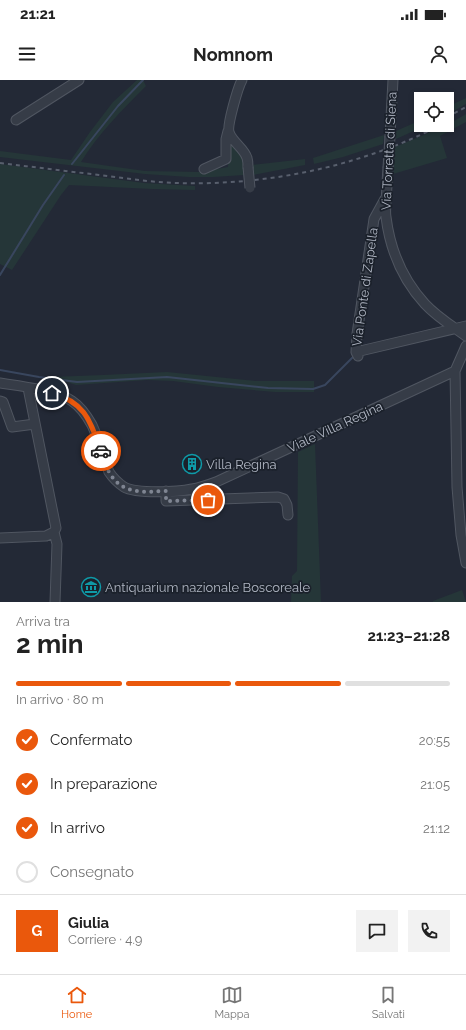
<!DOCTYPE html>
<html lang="it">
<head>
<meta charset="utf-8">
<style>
	:root { --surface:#fff; --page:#f2f2f2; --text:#222; --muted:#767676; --line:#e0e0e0; --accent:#ea580c }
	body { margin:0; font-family:Raleway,sans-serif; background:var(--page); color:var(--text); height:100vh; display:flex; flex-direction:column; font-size:15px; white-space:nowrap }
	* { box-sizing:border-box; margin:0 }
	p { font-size:13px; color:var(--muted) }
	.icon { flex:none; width:22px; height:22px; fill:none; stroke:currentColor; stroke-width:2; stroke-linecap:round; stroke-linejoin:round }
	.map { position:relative; height:522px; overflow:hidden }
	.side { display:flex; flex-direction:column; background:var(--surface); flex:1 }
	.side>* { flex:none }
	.fabs { position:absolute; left:414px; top:12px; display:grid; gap:8px }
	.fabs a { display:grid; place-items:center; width:40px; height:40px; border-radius:0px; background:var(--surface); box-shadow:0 2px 6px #0003; font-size:20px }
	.pin { position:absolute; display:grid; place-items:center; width:34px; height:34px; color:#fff; margin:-17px; border:2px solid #fff; border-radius:50%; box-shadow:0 1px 4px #0007 }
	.courier { position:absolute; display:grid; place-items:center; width:40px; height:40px; margin:-20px; border:3px solid #ea580c; border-radius:50%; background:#fff; color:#222; box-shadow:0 1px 5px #0007 }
	.summary em { font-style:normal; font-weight:700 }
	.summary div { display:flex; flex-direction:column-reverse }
	.summary { display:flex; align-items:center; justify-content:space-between; height:68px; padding:0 16px }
	h1 { font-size:26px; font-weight:700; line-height:30px }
	.bar { display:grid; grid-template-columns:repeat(4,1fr); gap:6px 4px; align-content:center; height:48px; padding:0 16px }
	.bar i { height:5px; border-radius:3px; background:var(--line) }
	.bar .active { background:var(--accent) }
	.bar p { grid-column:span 4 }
	.line { display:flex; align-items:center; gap:10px; padding:0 16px; border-top:1px solid var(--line) }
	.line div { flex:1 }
	.round { display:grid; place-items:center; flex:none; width:42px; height:42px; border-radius:0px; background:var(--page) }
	ol { padding:0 16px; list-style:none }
	li { display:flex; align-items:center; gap:12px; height:44px }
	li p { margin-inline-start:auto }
	li .icon { padding:4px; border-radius:50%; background:var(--accent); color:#fff; stroke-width:4 }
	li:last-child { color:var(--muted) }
	li i { width:22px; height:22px; border:2px solid var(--line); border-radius:50% }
	.status { display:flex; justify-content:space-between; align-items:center; height:28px; padding:0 20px; background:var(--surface); direction:ltr }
	.status svg { height:11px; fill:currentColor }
	header { display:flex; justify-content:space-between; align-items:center; height:52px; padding:0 16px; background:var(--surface); font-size:18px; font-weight:700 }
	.dock { display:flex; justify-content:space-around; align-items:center; height:56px; border-top:1px solid var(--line); background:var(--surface); font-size:11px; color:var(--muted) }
	.dock a { display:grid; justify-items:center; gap:2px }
	.dock .active { color:var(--accent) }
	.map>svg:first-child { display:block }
</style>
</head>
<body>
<div class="status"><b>21:21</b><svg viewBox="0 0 49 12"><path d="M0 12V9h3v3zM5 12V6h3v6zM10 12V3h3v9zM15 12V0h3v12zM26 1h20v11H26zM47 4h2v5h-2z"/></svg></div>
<header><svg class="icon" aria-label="menu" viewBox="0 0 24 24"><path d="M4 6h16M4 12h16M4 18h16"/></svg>Nomnom<svg class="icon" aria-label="person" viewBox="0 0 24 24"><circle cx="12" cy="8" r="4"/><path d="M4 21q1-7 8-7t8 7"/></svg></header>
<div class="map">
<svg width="466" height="522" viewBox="0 0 466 522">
	<rect width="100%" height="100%" fill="#232936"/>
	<path fill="#253638" d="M137,0H143L146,6C123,29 98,54 81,82L145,91L200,92L228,87L229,61L242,75L244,95L213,97H189L145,94L0,77V71L71,80L90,52L113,22Z
		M466,18V24L447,35V27Z
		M466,34V42L440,56L447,78L393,94L395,67L447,45Z
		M421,40V45H427L396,59V51Z
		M384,55L383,64L343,77L314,84L313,78Z
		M305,79V85L253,95L252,85Z
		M0,84L144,103L195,106V110L152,109L69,105L61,115L12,190L0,184Z
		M167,292L256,301H314V312H275L218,307L173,301L147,300L76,305L51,297L103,295Z
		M315,364L321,522H291L292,496L297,491L298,372Z
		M462,510L466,522H433V521Z"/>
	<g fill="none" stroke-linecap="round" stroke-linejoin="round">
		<path stroke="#39465e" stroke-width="2" d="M72,84L118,26L143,0
			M0,195L43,125L64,95
			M0,290L39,297L77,302L167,297L268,308L313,309L325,305L353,277"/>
		<g stroke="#505661" stroke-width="11">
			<path id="minor" d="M242,0C238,7 227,45 229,52C232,62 244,68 247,78C248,81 248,85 248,87
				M16,40L79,0
				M390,56L393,0
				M388,88C387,99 387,110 386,121C386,126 385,132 386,137C390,169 403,200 425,224C437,237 452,246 466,256
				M204,89L226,79V59L228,51
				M356,272L466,246
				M358,276L356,272L357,254L374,139L385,119
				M455,291L457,407L461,455L466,483
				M0,303C20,306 56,310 72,321C81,327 87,336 92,345C99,360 103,376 109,392C113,398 118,403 124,407C136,414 178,412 192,409C200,408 208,405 216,402L455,291L466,266
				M0,321L3,322L12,347L35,344
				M166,411V421L278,417L284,419L287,425L288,435
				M54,452L57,464L55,522
				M0,458L46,456L54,452L56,448L28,308"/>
		</g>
		<use href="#minor" stroke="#363c47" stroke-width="9"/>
		<path stroke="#585f6d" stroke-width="2" stroke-dasharray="4 4" stroke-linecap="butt" d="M447,37L466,27
			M0,83C33,87 66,91 99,95C124,98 149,102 175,103C266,106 359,87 441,45"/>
		<g stroke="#505661" stroke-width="11" stroke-linecap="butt">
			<path id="minor-bridge" d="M248,87L250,108
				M388,88L390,56"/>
		</g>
		<use href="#minor-bridge" stroke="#363c47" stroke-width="9"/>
	</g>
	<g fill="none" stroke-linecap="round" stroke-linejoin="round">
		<path stroke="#7f8592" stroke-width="4" stroke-dasharray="0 7.2" d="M101,371C104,378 106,386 109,392C122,415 143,412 166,411V421L208,420"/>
		<path stroke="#ea580c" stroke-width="5" d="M52,313C86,323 90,341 101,371"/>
	</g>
	<defs>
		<g id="building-ring" transform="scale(1)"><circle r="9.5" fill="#1b212b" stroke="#0f9aa8" stroke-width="1.5"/><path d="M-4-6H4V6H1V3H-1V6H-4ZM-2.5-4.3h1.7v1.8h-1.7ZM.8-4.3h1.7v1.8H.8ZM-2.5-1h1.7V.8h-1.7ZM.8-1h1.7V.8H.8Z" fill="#0f9aa8"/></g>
		<g id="museum-ring" transform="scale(1)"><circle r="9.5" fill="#1b212b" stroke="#0f9aa8" stroke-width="1.5"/><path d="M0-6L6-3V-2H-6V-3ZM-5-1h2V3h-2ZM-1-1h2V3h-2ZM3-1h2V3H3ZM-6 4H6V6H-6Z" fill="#0f9aa8"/></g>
	</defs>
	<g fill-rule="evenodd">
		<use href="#building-ring" x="192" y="384"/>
		<use href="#museum-ring" x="91" y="507"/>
	</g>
	<g text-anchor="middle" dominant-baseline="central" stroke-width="3.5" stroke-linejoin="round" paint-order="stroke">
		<g font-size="13" fill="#b0b6c3" stroke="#1b212b">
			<text transform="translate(389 71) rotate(-87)">Via Torretta di Siena</text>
			<text transform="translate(365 207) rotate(-82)">Via Ponte di Zapella</text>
			<text transform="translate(335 347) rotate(-25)">Viale Villa Regina</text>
		</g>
		<g font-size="13" fill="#b0b6c3" stroke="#1b212b" text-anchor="start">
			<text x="206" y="384">Villa Regina</text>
			<text x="105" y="507">Antiquarium nazionale Boscoreale</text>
		</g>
	</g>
</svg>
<div class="fabs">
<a><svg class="icon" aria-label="locate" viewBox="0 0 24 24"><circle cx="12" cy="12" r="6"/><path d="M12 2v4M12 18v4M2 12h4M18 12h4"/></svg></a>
</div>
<div class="pin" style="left:208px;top:420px;background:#ea580c"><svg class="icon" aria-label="bag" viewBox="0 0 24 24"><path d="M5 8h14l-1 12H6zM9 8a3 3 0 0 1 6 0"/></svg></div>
<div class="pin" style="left:52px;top:313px;background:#1f2937"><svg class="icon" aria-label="home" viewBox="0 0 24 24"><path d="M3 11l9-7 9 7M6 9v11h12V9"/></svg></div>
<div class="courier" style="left:101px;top:371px"><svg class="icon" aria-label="car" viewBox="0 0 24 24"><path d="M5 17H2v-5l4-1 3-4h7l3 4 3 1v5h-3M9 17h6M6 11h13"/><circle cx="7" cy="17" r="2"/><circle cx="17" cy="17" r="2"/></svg></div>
</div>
<section class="side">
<div class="summary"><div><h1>2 min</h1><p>Arriva tra</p></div><em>21:23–21:28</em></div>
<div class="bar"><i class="active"></i><i class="active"></i><i class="active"></i><i></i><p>In arrivo · 80 m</p></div>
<ol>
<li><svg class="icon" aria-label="check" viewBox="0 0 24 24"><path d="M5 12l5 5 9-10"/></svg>Confermato<p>20:55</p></li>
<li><svg class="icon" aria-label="check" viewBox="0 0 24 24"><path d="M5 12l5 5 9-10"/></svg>In preparazione<p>21:05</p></li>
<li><svg class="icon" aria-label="check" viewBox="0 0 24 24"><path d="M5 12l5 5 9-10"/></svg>In arrivo<p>21:12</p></li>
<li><i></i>Consegnato</li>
</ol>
<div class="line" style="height:72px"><b class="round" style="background:var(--accent);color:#fff">G</b><div><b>Giulia</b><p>Corriere · 4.9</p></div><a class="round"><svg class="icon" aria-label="chat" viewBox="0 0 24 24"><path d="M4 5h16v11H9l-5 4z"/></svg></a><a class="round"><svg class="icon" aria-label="phone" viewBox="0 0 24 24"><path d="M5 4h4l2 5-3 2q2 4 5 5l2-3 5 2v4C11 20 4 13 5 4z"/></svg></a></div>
</section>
<nav class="dock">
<a class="active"><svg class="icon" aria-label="home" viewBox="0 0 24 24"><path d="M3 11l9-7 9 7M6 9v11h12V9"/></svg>Home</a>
<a><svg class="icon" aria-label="map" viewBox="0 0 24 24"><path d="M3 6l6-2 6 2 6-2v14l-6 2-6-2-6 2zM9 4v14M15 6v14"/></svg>Mappa</a>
<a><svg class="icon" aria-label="saved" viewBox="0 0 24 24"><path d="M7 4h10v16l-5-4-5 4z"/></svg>Salvati</a>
</nav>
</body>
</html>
